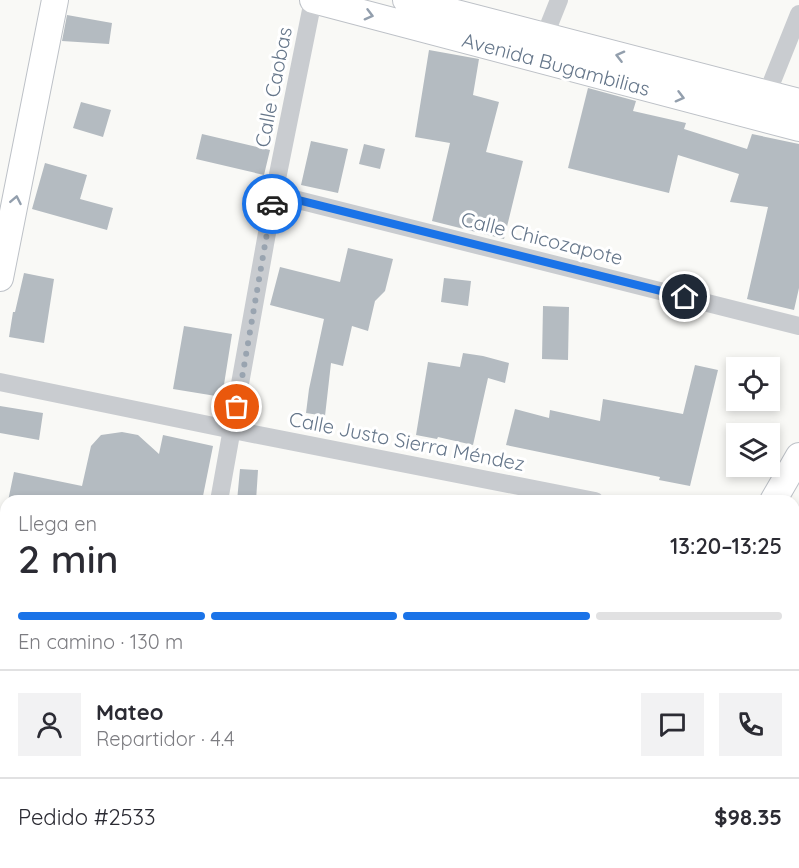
<!DOCTYPE html>
<html lang="es">
<head>
<meta charset="utf-8">
<style>
	:root { --surface:#fff; --page:#f2f2f3; --text:#2b2b33; --muted:#7c7c81; --line:#e1e1e2; --accent:#1a73e8 }
	body { margin:0; font-family:Quicksand,sans-serif; background:var(--page); color:var(--text); height:100vh; display:flex; flex-direction:column; font-size:22px; white-space:nowrap }
	* { box-sizing:border-box; margin:0 }
	p { font-size:20px; color:var(--muted) }
	.icon { flex:none; width:33px; height:33px; fill:none; stroke:currentColor; stroke-width:2; stroke-linecap:round; stroke-linejoin:round }
	.map { position:relative; flex:1; overflow:hidden }
	.panel { position:absolute; left:0px; top:495px; width:800px; height:374px; display:flex; flex-direction:column; background:var(--surface); border-radius:18px 18px 0 0; box-shadow:0 3px 9px #0003 }
	.panel>* { flex:none }
	.tools { position:absolute; left:726px; top:357px; display:grid; gap:12px }
	.tools a { display:grid; place-items:center; width:54px; height:54px; border-radius:0px; background:var(--surface); box-shadow:0 3px 9px #0003; font-size:30px }
	.pin { position:absolute; display:grid; place-items:center; width:51px; height:51px; color:#fff; margin:-26px; border:3px solid #fff; border-radius:50%; box-shadow:0 2px 6px #0007 }
	.courier { position:absolute; display:grid; place-items:center; width:60px; height:60px; margin:-30px; border:4px solid #1a73e8; border-radius:50%; background:#fff; color:#222; box-shadow:0 2px 8px #0007 }
	.summary em { font-style:normal; font-weight:600 }
	.summary div { display:flex; flex-direction:column-reverse }
	.summary { display:flex; align-items:center; justify-content:space-between; height:102px; padding:0 18px }
	h1 { font-size:39px; font-weight:600; line-height:45px }
	.bar { display:grid; grid-template-columns:repeat(4,1fr); gap:9px 6px; align-content:center; height:72px; padding:0 18px }
	.bar i { height:8px; border-radius:4px; background:var(--line) }
	.bar .on { background:var(--accent) }
	.bar p { grid-column:span 4 }
	.line { display:flex; align-items:center; gap:15px; padding:0 18px; border-top:2px solid var(--line) }
	.line div { flex:1 }
	.round { display:grid; place-items:center; flex:none; width:63px; height:63px; border-radius:0px; background:var(--page) }
	.map>svg:first-child { display:block }
</style>
</head>
<body>
<div class="map">
<svg width="799" height="868" viewBox="0 0 799 868">
	<rect width="100%" height="100%" fill="#f9f9f6"/>
	<path fill="#b4bbc1" d="M67,15L112,23L109,44L62,41Z
		M429,50L479,59L473,95L499,102L486,152L523,161L504,239L432,221L450,143L415,137Z
		M588,88L636,101L633,111L686,123L684,129L747,149L752,134L799,144V288L794,310L747,299L768,207L730,202L739,174L678,155L669,193L568,168Z
		M81,102L111,110L103,137L73,128Z
		M202,134L270,150L264,175L196,159Z
		M311,141L348,149L338,193L301,185Z
		M364,144L385,149L380,169L359,164Z
		M45,163L87,175L80,199L113,208L107,230L32,209Z
		M348,248L393,259L385,291L375,301L368,331L352,326L343,366L331,363L325,416L306,413L309,389L324,319L270,305L280,267L340,282Z
		M24,273L54,279L44,343L9,337L13,312H15Z
		M444,278L471,281L468,306L441,302Z
		M543,306L569,307L568,360L542,359Z
		M184,326L232,334L222,397L173,389Z
		M463,353L483,356L509,363L505,383L488,378L473,445L438,437L437,439L416,435L428,362L460,367Z
		M695,365L718,370L690,486L659,480L660,477L506,445L515,409L549,418L550,410L600,421L603,399L683,414Z
		M0,406L43,413L39,440L0,433Z
		M122,432L138,435L159,454L163,435L213,446L202,501H8L14,472L82,486L91,446L101,435Z
		M240,469L258,470L256,501H237Z"/>
	<g fill="none" stroke-linecap="round" stroke-linejoin="round">
		<g stroke="#bdc1c7" stroke-width="28">
			<path id="secondary" d="M313,0L799,128
				M406,0L799,102
				M0,278L55,0
				M773,501L799,456
				M794,531L799,521
				M552,868L556,862
				M590,868L593,862"/>
		</g>
		<path stroke="#c9ccd0" stroke-width="18" d="M541,45L559,0
			M763,104L799,14
			M274,194L799,326
			M0,382L233,430L595,501
			M219,501L274,194L313,0
			M794,742L799,746
			M0,821L6,822
			M221,862L249,868"/>
		<use href="#secondary" stroke="#fff" stroke-width="26"/>
	</g>
	<defs><path id="oneway-chevron" d="M-2-3.5L2.5 0L-2 3.5" fill="none" stroke-width="1.6" stroke-linecap="round" stroke-linejoin="round" transform="scale(1.5)"/></defs>
	<g stroke="#939fad">
		<use href="#oneway-chevron" transform="translate(369 15) rotate(15)"/>
		<use href="#oneway-chevron" transform="translate(620 56) rotate(-166)"/>
		<use href="#oneway-chevron" transform="translate(680 97) rotate(15)"/>
		<use href="#oneway-chevron" transform="translate(16 200) rotate(-79)"/>
	</g>
	<g fill="none" stroke-linecap="round" stroke-linejoin="round">
		<path stroke="#99a4b0" stroke-width="6" stroke-dasharray="0 10.8" d="M237,407L272,204"/>
		<path stroke="#1a73e8" stroke-width="8" d="M272,204L274,194L685,297"/>
	</g>
	<g text-anchor="middle" dominant-baseline="central" stroke-width="6" stroke-linejoin="round" paint-order="stroke">
		<g font-size="20" fill="#65768a" stroke="#fff">
			<text transform="translate(556 64) rotate(15)">Avenida Bugambilias</text>
			<text transform="translate(273 87) rotate(-79)">Calle Caobas</text>
			<text transform="translate(542 238) rotate(14)">Calle Chicozapote</text>
			<text transform="translate(407 441) rotate(11)">Calle Justo Sierra Méndez</text>
		</g>
	</g>
</svg>
<div class="tools">
<a><svg class="icon" aria-label="locate" viewBox="0 0 24 24"><circle cx="12" cy="12" r="6"/><path d="M12 2v4M12 18v4M2 12h4M18 12h4"/></svg></a>
<a><svg class="icon" aria-label="layers" viewBox="0 0 24 24"><path d="M12 4l9 5-9 5-9-5zM3 14l9 5 9-5"/></svg></a>
</div>
<div class="pin" style="left:237px;top:407px;background:#ea580c"><svg class="icon" aria-label="bag" viewBox="0 0 24 24"><path d="M5 8h14l-1 12H6zM9 8a3 3 0 0 1 6 0"/></svg></div>
<div class="pin" style="left:685px;top:297px;background:#1f2937"><svg class="icon" aria-label="home" viewBox="0 0 24 24"><path d="M3 11l9-7 9 7M6 9v11h12V9"/></svg></div>
<div class="courier" style="left:272px;top:204px"><svg class="icon" aria-label="car" viewBox="0 0 24 24"><path d="M5 17H2v-5l4-1 3-4h7l3 4 3 1v5h-3M9 17h6M6 11h13"/><circle cx="7" cy="17" r="2"/><circle cx="17" cy="17" r="2"/></svg></div>
<section class="panel">
<div class="summary"><div><h1>2 min</h1><p>Llega en</p></div><em>13:20–13:25</em></div>
<div class="bar"><i class="on"></i><i class="on"></i><i class="on"></i><i></i><p>En camino · 130 m</p></div>
<div class="line" style="height:108px"><a class="round"><svg class="icon" aria-label="person" viewBox="0 0 24 24"><circle cx="12" cy="8" r="4"/><path d="M4 21q1-7 8-7t8 7"/></svg></a><div><b>Mateo</b><p>Repartidor · 4.4</p></div><a class="round"><svg class="icon" aria-label="chat" viewBox="0 0 24 24"><path d="M4 5h16v11H9l-5 4z"/></svg></a><a class="round"><svg class="icon" aria-label="phone" viewBox="0 0 24 24"><path d="M5 4h4l2 5-3 2q2 4 5 5l2-3 5 2v4C11 20 4 13 5 4z"/></svg></a></div>
<div class="line" style="height:78px"><div>Pedido #2533</div><b>$98.35</b></div>
</section>
</div>
</body>
</html>
